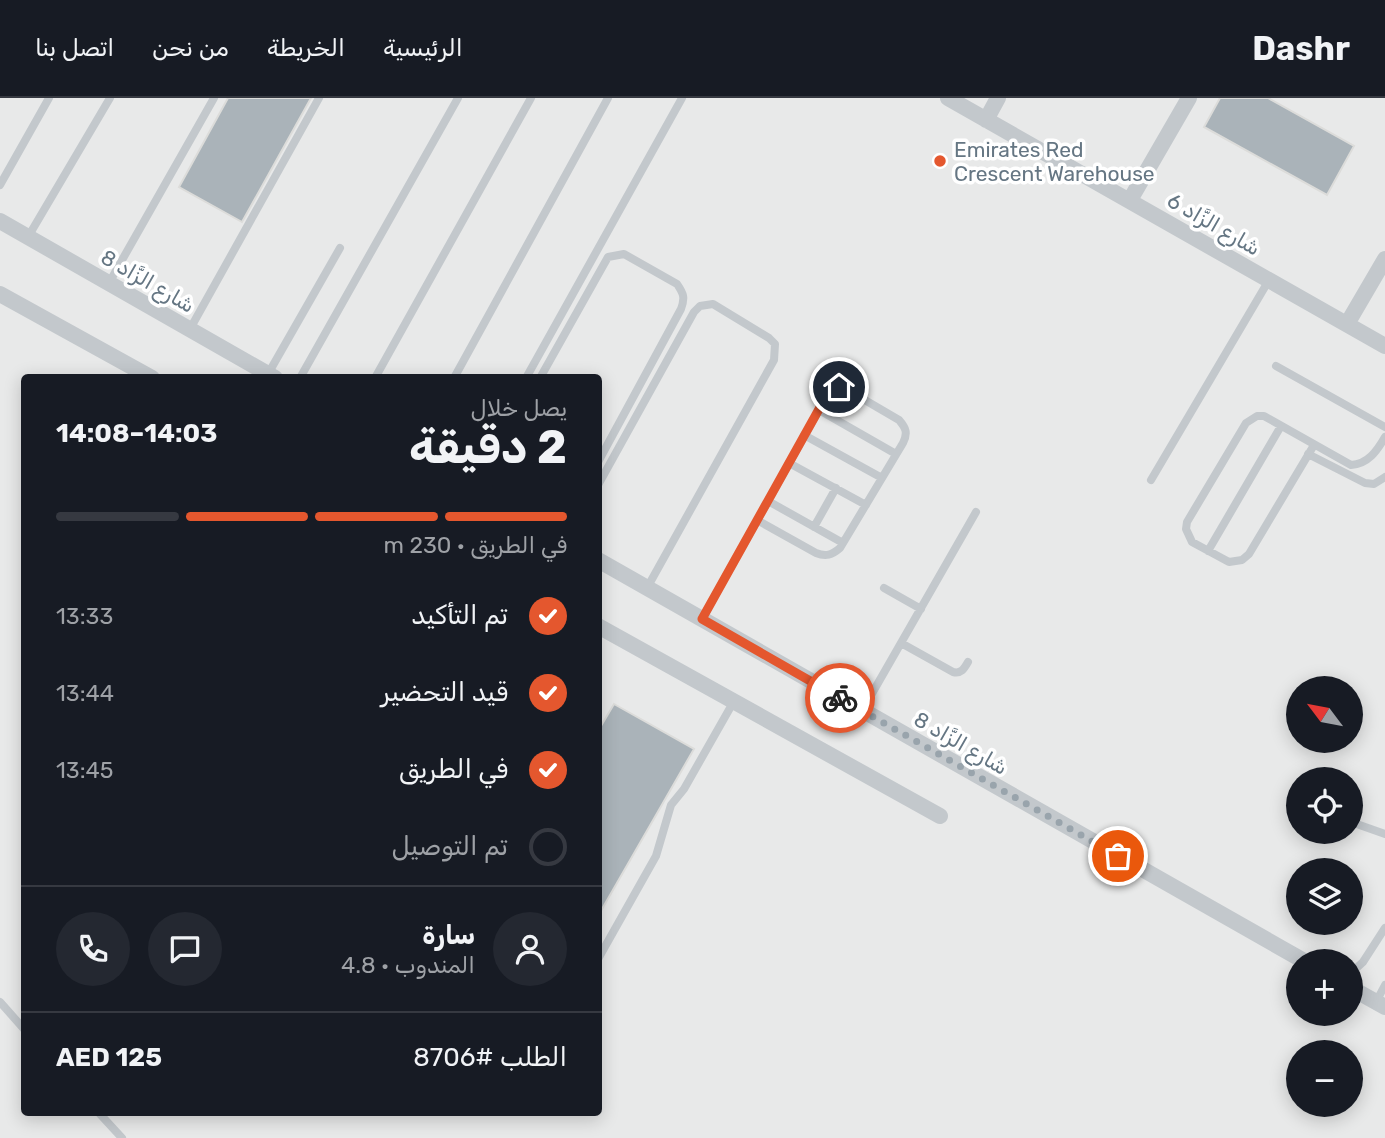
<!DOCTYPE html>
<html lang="ar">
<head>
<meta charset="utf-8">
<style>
	:root { --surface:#171b24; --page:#242831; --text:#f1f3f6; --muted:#9ea1a6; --line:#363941; --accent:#e4572e }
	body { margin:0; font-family:Rubik,Vazirmatn,sans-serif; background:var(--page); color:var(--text); direction:rtl; height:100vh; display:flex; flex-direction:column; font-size:26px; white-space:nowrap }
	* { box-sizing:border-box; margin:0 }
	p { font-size:23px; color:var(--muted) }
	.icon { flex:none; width:38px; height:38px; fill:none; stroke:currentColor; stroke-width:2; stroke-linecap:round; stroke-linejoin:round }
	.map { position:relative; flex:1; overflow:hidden; direction:ltr }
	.panel { position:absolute; left:21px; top:276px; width:581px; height:742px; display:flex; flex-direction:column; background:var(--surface); border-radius:7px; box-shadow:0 4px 18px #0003; direction:rtl }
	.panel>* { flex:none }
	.needle { width:46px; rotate:302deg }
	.tools { position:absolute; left:1286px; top:578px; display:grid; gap:14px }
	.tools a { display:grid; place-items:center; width:77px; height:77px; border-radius:50%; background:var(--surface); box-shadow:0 4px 18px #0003; font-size:35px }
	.pin { position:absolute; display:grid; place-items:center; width:60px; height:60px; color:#fff; margin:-30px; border:4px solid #fff; border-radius:50%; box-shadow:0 2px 7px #0007 }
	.courier { position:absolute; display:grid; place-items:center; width:70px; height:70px; margin:-35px; border:5px solid #e4572e; border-radius:50%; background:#fff; color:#222; box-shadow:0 2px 9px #0007 }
	.headline em { font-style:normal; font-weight:700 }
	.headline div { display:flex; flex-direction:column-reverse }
	.headline { display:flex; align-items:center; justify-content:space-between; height:119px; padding:0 35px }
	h1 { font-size:46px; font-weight:700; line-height:52px }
	.bar { display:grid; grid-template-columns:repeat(4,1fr); gap:10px 7px; align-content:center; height:84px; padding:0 35px }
	.bar i { height:9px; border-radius:5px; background:var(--line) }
	.bar .active { background:var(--accent) }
	.bar p { grid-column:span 4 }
	.line { display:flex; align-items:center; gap:18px; padding:0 35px; border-top:2px solid var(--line) }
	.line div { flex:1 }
	.round { display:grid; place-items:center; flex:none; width:74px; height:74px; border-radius:37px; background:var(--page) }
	ol { padding:0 35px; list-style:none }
	li { display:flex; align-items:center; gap:21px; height:77px }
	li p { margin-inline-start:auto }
	li .icon { padding:7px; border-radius:50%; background:var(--accent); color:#fff; stroke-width:4 }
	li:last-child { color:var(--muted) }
	li i { width:38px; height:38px; border:4px solid var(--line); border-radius:50% }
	header { display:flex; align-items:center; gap:42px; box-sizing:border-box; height:98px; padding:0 35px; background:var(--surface); border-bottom:2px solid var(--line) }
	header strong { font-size:33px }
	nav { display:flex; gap:38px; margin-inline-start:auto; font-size:24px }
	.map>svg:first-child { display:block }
</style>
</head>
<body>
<header>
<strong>Dashr</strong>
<nav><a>الرئيسية</a><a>الخريطة</a><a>من نحن</a><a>اتصل بنا</a></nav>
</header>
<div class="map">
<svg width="1385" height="1040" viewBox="0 0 1385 1040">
	<rect width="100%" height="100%" fill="#fafaf8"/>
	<path fill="#e8e9e9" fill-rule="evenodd" d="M0,0H1385V1040H0ZM24,280H598V1015H24ZM1298,590H1351V642H1298ZM1298,681H1351V733H1298ZM1298,772H1351V824H1298ZM1298,863H1351V915H1298ZM1298,954H1351V1006H1298Z"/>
	<path fill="#aab3b9" stroke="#dcdcda" stroke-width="2" d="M228,0H311L242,124L179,89Z
		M1220,0H1268L1354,48L1327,97L1204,29Z
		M614,606L694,651L598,818V633Z"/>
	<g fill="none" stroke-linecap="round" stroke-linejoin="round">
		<path stroke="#c3c8cc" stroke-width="8" d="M0,87L49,0
			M28,139L110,0
			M109,185L214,0
			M190,231L319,0
			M1276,268L1385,329
			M268,276L340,150
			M300,280L458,0
			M375,280L531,0
			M454,280L608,0
			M526,280L682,0
			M540,280L608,159L624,156L677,186C684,196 685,200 681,211L598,364
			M819,312L896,356
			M804,337L882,380
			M1314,347L1249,456L1242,462L1229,464L1192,444L1186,431L1187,424L1246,325L1257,318H1264L1351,367C1368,366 1377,353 1385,339
			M1308,356L1365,385L1374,386L1385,379
			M789,365L866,407
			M1151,382L1269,182
			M598,387L694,214L700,208L713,206L769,240L775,246L774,262L647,490
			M768,403L843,445
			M814,429L836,390
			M1208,453L1281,328
			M884,490L921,511
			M702,521L819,312L833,290L846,291L899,322C906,330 908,335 903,345L840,450C832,457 826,459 816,455L757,422
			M901,545L953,574C961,576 964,571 968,564
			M862,613L976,414
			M1351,724L1385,736
			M598,861L656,758L671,707L684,691L734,603
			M1351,875L1363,864L1385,830
			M0,904L24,931
			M1376,904L1385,887
			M99,1015L122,1040"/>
		<path stroke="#c3c8cc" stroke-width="16" d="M948,0L1385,248
			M986,22L998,0
			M1130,102L1189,0
			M0,123L275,280
			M0,196L152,280
			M1347,226L1385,161
			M598,462L1304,863
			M598,528L940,718
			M1351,890L1385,909"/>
	</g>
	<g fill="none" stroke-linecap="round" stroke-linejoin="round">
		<path stroke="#99a4ac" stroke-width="7" stroke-dasharray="0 12.6" d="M840,600L1118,758"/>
		<path stroke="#e4572e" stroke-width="9" d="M839,289L833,290L828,295L702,521L840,600"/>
	</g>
	<circle fill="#e4572e" stroke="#fff" stroke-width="2.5" cx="940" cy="63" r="7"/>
	<g text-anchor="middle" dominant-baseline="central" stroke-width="7" stroke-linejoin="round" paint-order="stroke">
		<g font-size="21" fill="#657683" stroke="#fff" text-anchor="start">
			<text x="954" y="51">Emirates Red<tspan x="954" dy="24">Crescent Warehouse</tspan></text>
		</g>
		<g font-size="21" fill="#657683" stroke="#fff">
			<text transform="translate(1214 126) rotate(30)">شارع الزَّاد 6</text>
			<text transform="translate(148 183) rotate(30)">شارع الزَّاد 8</text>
			<text transform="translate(961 645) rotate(30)">شارع الزَّاد 8</text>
		</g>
	</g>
</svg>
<div class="tools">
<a><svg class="needle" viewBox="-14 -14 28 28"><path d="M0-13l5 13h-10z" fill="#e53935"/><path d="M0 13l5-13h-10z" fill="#9ea1a6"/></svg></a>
<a><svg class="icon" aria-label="locate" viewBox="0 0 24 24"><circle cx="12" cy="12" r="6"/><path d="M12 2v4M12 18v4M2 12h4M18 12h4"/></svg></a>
<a><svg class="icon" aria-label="layers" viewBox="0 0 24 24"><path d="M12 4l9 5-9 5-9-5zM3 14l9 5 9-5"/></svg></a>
<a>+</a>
<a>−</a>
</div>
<div class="pin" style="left:1118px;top:758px;background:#ea580c"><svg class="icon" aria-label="bag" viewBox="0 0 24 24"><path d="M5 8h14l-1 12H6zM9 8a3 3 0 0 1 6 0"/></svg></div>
<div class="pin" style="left:839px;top:289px;background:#1f2937"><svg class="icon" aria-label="home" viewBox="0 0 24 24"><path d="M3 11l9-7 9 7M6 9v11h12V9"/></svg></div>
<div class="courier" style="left:840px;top:600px"><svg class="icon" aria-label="bike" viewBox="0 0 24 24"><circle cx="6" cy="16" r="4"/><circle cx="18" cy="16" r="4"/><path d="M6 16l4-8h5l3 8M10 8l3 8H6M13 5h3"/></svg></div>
<section class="panel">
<div class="headline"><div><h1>2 دقيقة</h1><p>يصل خلال</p></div><em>14:03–14:08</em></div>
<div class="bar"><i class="active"></i><i class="active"></i><i class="active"></i><i></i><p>في الطريق · 230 m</p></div>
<ol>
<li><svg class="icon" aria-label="check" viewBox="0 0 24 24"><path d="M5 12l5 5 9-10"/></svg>تم التأكيد<p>13:33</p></li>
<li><svg class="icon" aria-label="check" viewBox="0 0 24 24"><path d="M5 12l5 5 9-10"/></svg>قيد التحضير<p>13:44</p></li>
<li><svg class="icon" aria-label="check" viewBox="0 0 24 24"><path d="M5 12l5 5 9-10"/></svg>في الطريق<p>13:45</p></li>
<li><i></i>تم التوصيل</li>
</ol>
<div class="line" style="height:126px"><a class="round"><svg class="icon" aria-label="person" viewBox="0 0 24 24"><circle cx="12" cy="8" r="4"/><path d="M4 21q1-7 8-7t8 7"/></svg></a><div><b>سارة</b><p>المندوب · 4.8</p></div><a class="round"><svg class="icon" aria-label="chat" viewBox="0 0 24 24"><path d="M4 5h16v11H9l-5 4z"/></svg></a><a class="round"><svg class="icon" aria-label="phone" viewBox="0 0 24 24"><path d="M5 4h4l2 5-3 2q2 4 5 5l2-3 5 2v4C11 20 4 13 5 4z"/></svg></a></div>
<div class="line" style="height:91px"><div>الطلب #8706</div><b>AED 125</b></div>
</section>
</div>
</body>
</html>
